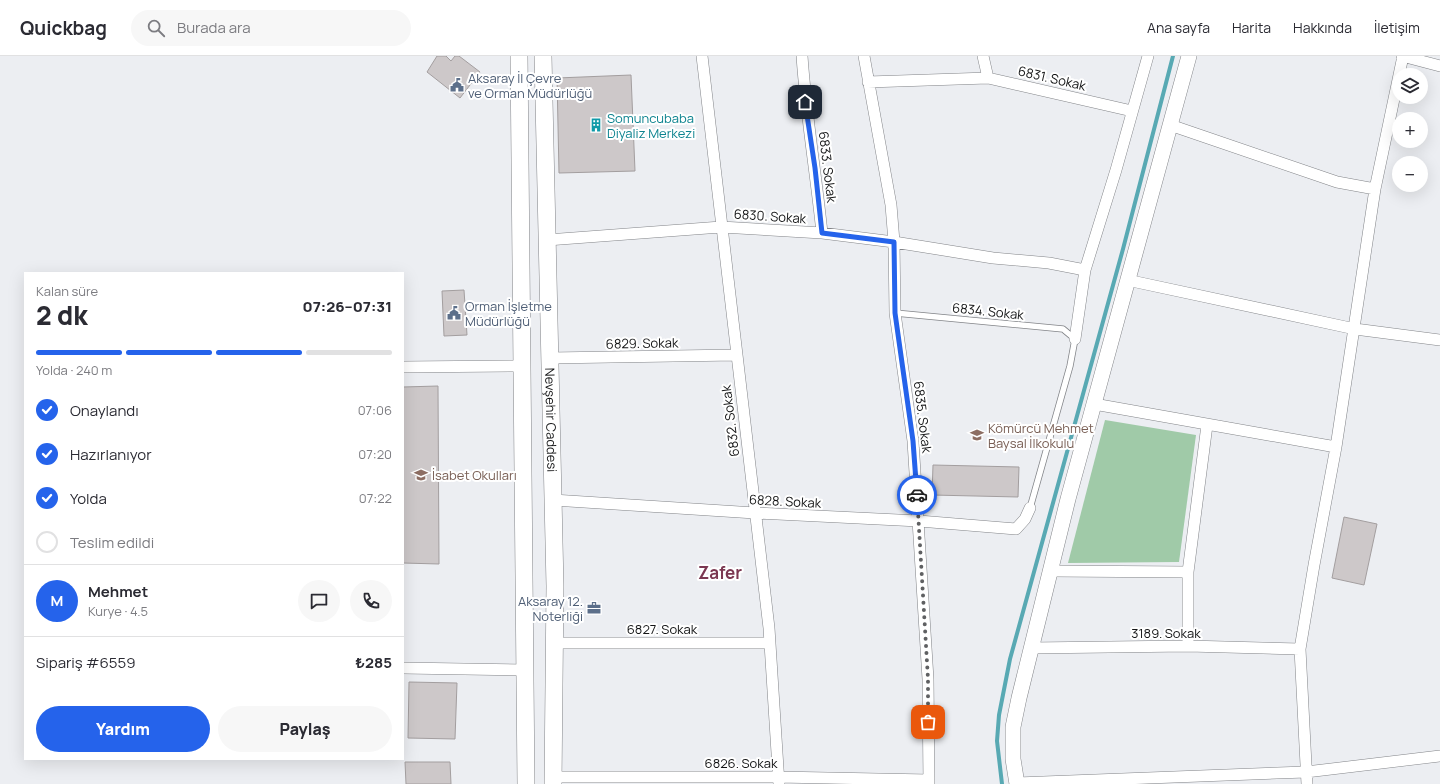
<!DOCTYPE html>
<html lang="tr">
<head>
<meta charset="utf-8">
<style>
	:root { --surface:#fff; --page:#f7f7f7; --text:#2b2b33; --muted:#7c7c81; --line:#e1e1e2; --accent:#2563eb }
	body { margin:0; font-family:Manrope,sans-serif; background:var(--page); color:var(--text); height:100vh; display:flex; flex-direction:column; font-size:15px; white-space:nowrap }
	* { box-sizing:border-box; margin:0 }
	p { font-size:13px; color:var(--muted) }
	.icon { flex:none; width:22px; height:22px; fill:none; stroke:currentColor; stroke-width:2; stroke-linecap:round; stroke-linejoin:round }
	.map { position:relative; flex:1; overflow:hidden }
	.sheet { position:absolute; left:24px; top:216px; width:380px; height:488px; display:flex; flex-direction:column; background:var(--surface); border-radius:0px; box-shadow:0 4px 16px #0002 }
	.sheet>* { flex:none }
	.fabs { position:absolute; left:1392px; top:12px; display:grid; gap:8px }
	.fabs a { display:grid; place-items:center; width:36px; height:36px; border-radius:50%; background:var(--surface); box-shadow:0 4px 16px #0002; font-size:20px }
	.pin { position:absolute; display:grid; place-items:center; width:34px; height:34px; color:#fff; margin:-17px; border-radius:8px; box-shadow:0 2px 6px #0006 }
	.courier { position:absolute; display:grid; place-items:center; width:40px; height:40px; margin:-20px; border:3px solid #2563eb; border-radius:50%; background:#fff; color:#222; box-shadow:0 1px 5px #0007 }
	.overview em { font-style:normal; font-weight:800 }
	.overview div { display:flex; flex-direction:column-reverse }
	.overview { display:flex; align-items:center; justify-content:space-between; height:68px; padding:0 12px }
	h1 { font-size:26px; font-weight:800; line-height:30px }
	.bar { display:grid; grid-template-columns:repeat(4,1fr); gap:6px 4px; align-content:center; height:48px; padding:0 12px }
	.bar i { height:5px; border-radius:3px; background:var(--line) }
	.bar .on { background:var(--accent) }
	.bar p { grid-column:span 4 }
	.line { display:flex; align-items:center; gap:10px; padding:0 12px; border-top:1px solid var(--line) }
	.line div { flex:1 }
	.round { display:grid; place-items:center; flex:none; width:42px; height:42px; border-radius:21px; background:var(--page) }
	ol { padding:0 12px; list-style:none }
	li { display:flex; align-items:center; gap:12px; height:44px }
	li p { margin-inline-start:auto }
	li .icon { padding:4px; border-radius:50%; background:var(--accent); color:#fff; stroke-width:4 }
	li:last-child { color:var(--muted) }
	li i { width:22px; height:22px; border:2px solid var(--line); border-radius:50% }
	.action { display:flex; gap:8px; margin-top:auto; padding:8px 12px }
	.action a { flex:1; height:46px; border-radius:24px; background:var(--accent); color:#fff; font-size:16px; font-weight:800; line-height:46px; text-align:center }
	.action a+a { background:var(--page); color:var(--text) }
	header { display:flex; align-items:center; gap:24px; box-sizing:border-box; height:56px; padding:0 20px; background:var(--surface); border-bottom:1px solid var(--line) }
	header strong { font-size:19px }
	nav { display:flex; gap:22px; margin-inline-start:auto; font-size:14px }
	.search { width:280px; height:36px; background:var(--page); display:flex; align-items:center; gap:10px; box-sizing:border-box; padding:0 14px; border-radius:22px; color:var(--muted); font-size:15px }
	.map>svg:first-child { display:block }
</style>
</head>
<body>
<header>
<strong>Quickbag</strong>
<div class="search"><svg class="icon" aria-label="search" viewBox="0 0 24 24"><circle cx="10" cy="10" r="6"/><path d="M15 15l6 6"/></svg>Burada ara</div>
<nav><a>Ana sayfa</a><a>Harita</a><a>Hakkında</a><a>İletişim</a></nav>
</header>
<div class="map">
<svg width="1440" height="728" viewBox="0 0 1440 728">
	<rect width="100%" height="100%" fill="#eceef2"/>
	<path fill="#a0caa8" d="M1105,364L1196,379L1179,506L1068,507Z"/>
	<g fill="none" stroke-linecap="round" stroke-linejoin="round">
		<path stroke="#58a9b3" stroke-width="4" d="M1002,728L997,685L999,659L1010,603L1123,193L1173,0"/>
	</g>
	<path fill="#cdc8c9" stroke="#a39e9f" d="M437,0H446L451,5L455,0H459L480,16L460,42L427,16Z
		M631,19L635,115L559,117L557,22Z
		M464,234L467,279L444,280L442,235Z
		M438,330L439,508L403,507V331Z
		M933,409L1019,411L1018,441L932,439Z
		M1344,461L1377,468L1364,529L1332,522Z
		M409,626L457,627L455,683L408,682Z
		M405,706H450L451,728H406Z"/>
	<g fill="none" stroke-linecap="round" stroke-linejoin="round">
		<g stroke="#828488" stroke-width="7">
			<path id="lane" d="M895,257L1063,273L1075,283L1070,310L1030,452"/>
		</g>
		<g stroke="#828488" stroke-width="12">
			<path id="street" d="M702,0L769,572L779,728
				M802,0C806,59 816,118 822,177
				M864,0L891,149L894,186L895,257L913,385L928,623L929,728
				M983,0L988,22L1132,55
				M1402,0L1440,10
				M868,26L988,22
				M1170,69L1337,126L1375,133L1403,0
				M547,184L721,171L822,177L894,186L993,202L1049,207L1085,214
				M1127,224L1355,273L1440,284
				M1075,283L1085,214L1116,114L1148,0
				M550,302L736,299
				M403,311L522,310
				M1094,348L1336,391
				M553,444L755,457L919,465L1016,473L1025,463L1030,452
				M1051,515L1188,516
				M554,587H770
				M1188,590V516L1207,369
				M1031,592L1188,590L1300,593
				M403,612L525,614
				M553,721H778L929,724
				M1017,727L1306,716L1440,700
				M1307,728L1300,593L1314,509L1336,391L1375,133"/>
		</g>
		<g stroke="#828488" stroke-width="16">
			<path id="secondary" d="M1017,728L1013,703V671L1019,642L1068,443L1189,0"/>
		</g>
		<g stroke="#828488" stroke-width="18">
			<g id="primary">
				<path d="M519,0L526,728"/>
				<path id="s1" d="M543,0L555,530L553,728"/>
			</g>
		</g>
		<use href="#lane" stroke="#fff" stroke-width="5.5"/>
		<use href="#street" stroke="#fff" stroke-width="11"/>
		<use href="#secondary" stroke="#fff" stroke-width="15"/>
		<use href="#primary" stroke="#fff" stroke-width="17"/>
	</g>
	<g fill="none" stroke-linecap="round" stroke-linejoin="round">
		<path stroke="#5f6062" stroke-width="4" stroke-dasharray="0 7.2" d="M917,439L928,623V666"/>
		<path stroke="#2563eb" stroke-width="5" d="M805,46L815,112L822,177L894,186L895,257L913,385L917,439"/>
	</g>
	<defs>
		<g id="civic-bare" transform="scale(1.08)"><path d="M-.6-6.5H3V-4.5H.6V-3L4-1V1h2V6H-6V1h2V-1L-.6-3ZM-1.2 2.5V6h2.4V2.5Z" fill="#5c6f8a" stroke="#fff" stroke-width="2.5" paint-order="stroke"/></g>
		<g id="building-bare" transform="scale(1.08)"><path d="M-4-6H4V6H1V3H-1V6H-4ZM-2.5-4.3h1.7v1.8h-1.7ZM.8-4.3h1.7v1.8H.8ZM-2.5-1h1.7V.8h-1.7ZM.8-1h1.7V.8H.8Z" fill="#0f9aa8" stroke="#fff" stroke-width="2.5" paint-order="stroke"/></g>
		<g id="school-bare" transform="scale(1.08)"><path d="M0-5L7-2L0 1L-7-2ZM-4 1L0 2.5L4 1V4Q0 6-4 4Z" fill="#8d6e63" stroke="#fff" stroke-width="2.5" paint-order="stroke"/></g>
		<g id="office-bare" transform="scale(1.08)"><path d="M-6-3h4V-5.5h4V-3h4V5H-6ZM-1-4.5V-3h2v-1.5ZM-6 0V1H6V0Z" fill="#5c6f8a" stroke="#fff" stroke-width="2.5" paint-order="stroke"/></g>
	</defs>
	<g fill-rule="evenodd">
		<use href="#civic-bare" x="457" y="29"/>
		<use href="#building-bare" x="596" y="69"/>
		<use href="#civic-bare" x="454" y="257"/>
		<use href="#school-bare" x="977" y="379"/>
		<use href="#school-bare" x="421" y="419"/>
		<use href="#office-bare" x="594" y="552"/>
	</g>
	<g text-anchor="middle" dominant-baseline="central" stroke-width="4" stroke-linejoin="round" paint-order="stroke">
		<g font-size="13" fill="#4e5e75" stroke="#fff" text-anchor="start">
			<text x="468" y="22">Aksaray İl Çevre<tspan x="468" dy="15">ve Orman Müdürlüğü</tspan></text>
			<text x="465" y="250">Orman İşletme<tspan x="465" dy="15">Müdürlüğü</tspan></text>
			<text x="583" y="545" text-anchor="end">Aksaray 12.<tspan x="583" dy="15">Noterliği</tspan></text>
		</g>
		<g font-size="13" fill="#131415" stroke="#fff">
			<text transform="translate(1052 22) rotate(13)">6831. Sokak</text>
			<text transform="translate(828 111) rotate(83)">6833. Sokak</text>
			<text transform="translate(770 160) rotate(4)">6830. Sokak</text>
			<text transform="translate(988 255) rotate(6)">6834. Sokak</text>
			<text transform="translate(642 287) rotate(-1)">6829. Sokak</text>
			<text transform="translate(923 361) rotate(83)">6835. Sokak</text>
			<text stroke="none"><textPath href="#s1" startOffset="364">Nevşehir Caddesi</textPath></text>
			<text transform="translate(730 365) rotate(-97)">6832. Sokak</text>
			<text transform="translate(785 445) rotate(3)">6828. Sokak</text>
			<text x="662" y="573">6827. Sokak</text>
			<text x="1166" y="577">3189. Sokak</text>
			<text x="741" y="707">6826. Sokak</text>
		</g>
		<g font-size="13" fill="#0d838f" stroke="#fff" text-anchor="start">
			<text x="607" y="62">Somuncubaba<tspan x="607" dy="15">Diyaliz Merkezi</tspan></text>
		</g>
		<g font-size="13" fill="#785e54" stroke="#fff" text-anchor="start">
			<text x="988" y="372">Kömürcü Mehmet<tspan x="988" dy="15">Baysal İlkokulu</tspan></text>
			<text x="432" y="419">İsabet Okulları</text>
		</g>
		<g font-size="17" font-weight="bold" fill="#7b3751" stroke="#fff">
			<text x="720" y="516">Zafer</text>
		</g>
	</g>
</svg>
<div class="fabs">
<a><svg class="icon" aria-label="layers" viewBox="0 0 24 24"><path d="M12 4l9 5-9 5-9-5zM3 14l9 5 9-5"/></svg></a>
<a>+</a>
<a>−</a>
</div>
<div class="pin" style="left:928px;top:666px;background:#ea580c"><svg class="icon" aria-label="bag" viewBox="0 0 24 24"><path d="M5 8h14l-1 12H6zM9 8a3 3 0 0 1 6 0"/></svg></div>
<div class="pin" style="left:805px;top:46px;background:#1f2937"><svg class="icon" aria-label="home" viewBox="0 0 24 24"><path d="M3 11l9-7 9 7M6 9v11h12V9"/></svg></div>
<div class="courier" style="left:917px;top:439px"><svg class="icon" aria-label="car" viewBox="0 0 24 24"><path d="M5 17H2v-5l4-1 3-4h7l3 4 3 1v5h-3M9 17h6M6 11h13"/><circle cx="7" cy="17" r="2"/><circle cx="17" cy="17" r="2"/></svg></div>
<section class="sheet">
<div class="overview"><div><h1>2 dk</h1><p>Kalan süre</p></div><em>07:26–07:31</em></div>
<div class="bar"><i class="on"></i><i class="on"></i><i class="on"></i><i></i><p>Yolda · 240 m</p></div>
<ol>
<li><svg class="icon" aria-label="check" viewBox="0 0 24 24"><path d="M5 12l5 5 9-10"/></svg>Onaylandı<p>07:06</p></li>
<li><svg class="icon" aria-label="check" viewBox="0 0 24 24"><path d="M5 12l5 5 9-10"/></svg>Hazırlanıyor<p>07:20</p></li>
<li><svg class="icon" aria-label="check" viewBox="0 0 24 24"><path d="M5 12l5 5 9-10"/></svg>Yolda<p>07:22</p></li>
<li><i></i>Teslim edildi</li>
</ol>
<div class="line" style="height:72px"><b class="round" style="background:var(--accent);color:#fff">M</b><div><b>Mehmet</b><p>Kurye · 4.5</p></div><a class="round"><svg class="icon" aria-label="chat" viewBox="0 0 24 24"><path d="M4 5h16v11H9l-5 4z"/></svg></a><a class="round"><svg class="icon" aria-label="phone" viewBox="0 0 24 24"><path d="M5 4h4l2 5-3 2q2 4 5 5l2-3 5 2v4C11 20 4 13 5 4z"/></svg></a></div>
<div class="line" style="height:52px"><div>Sipariş #6559</div><b>₺285</b></div>
<div class="action"><a>Yardım</a><a>Paylaş</a></div>
</section>
</div>
</body>
</html>
